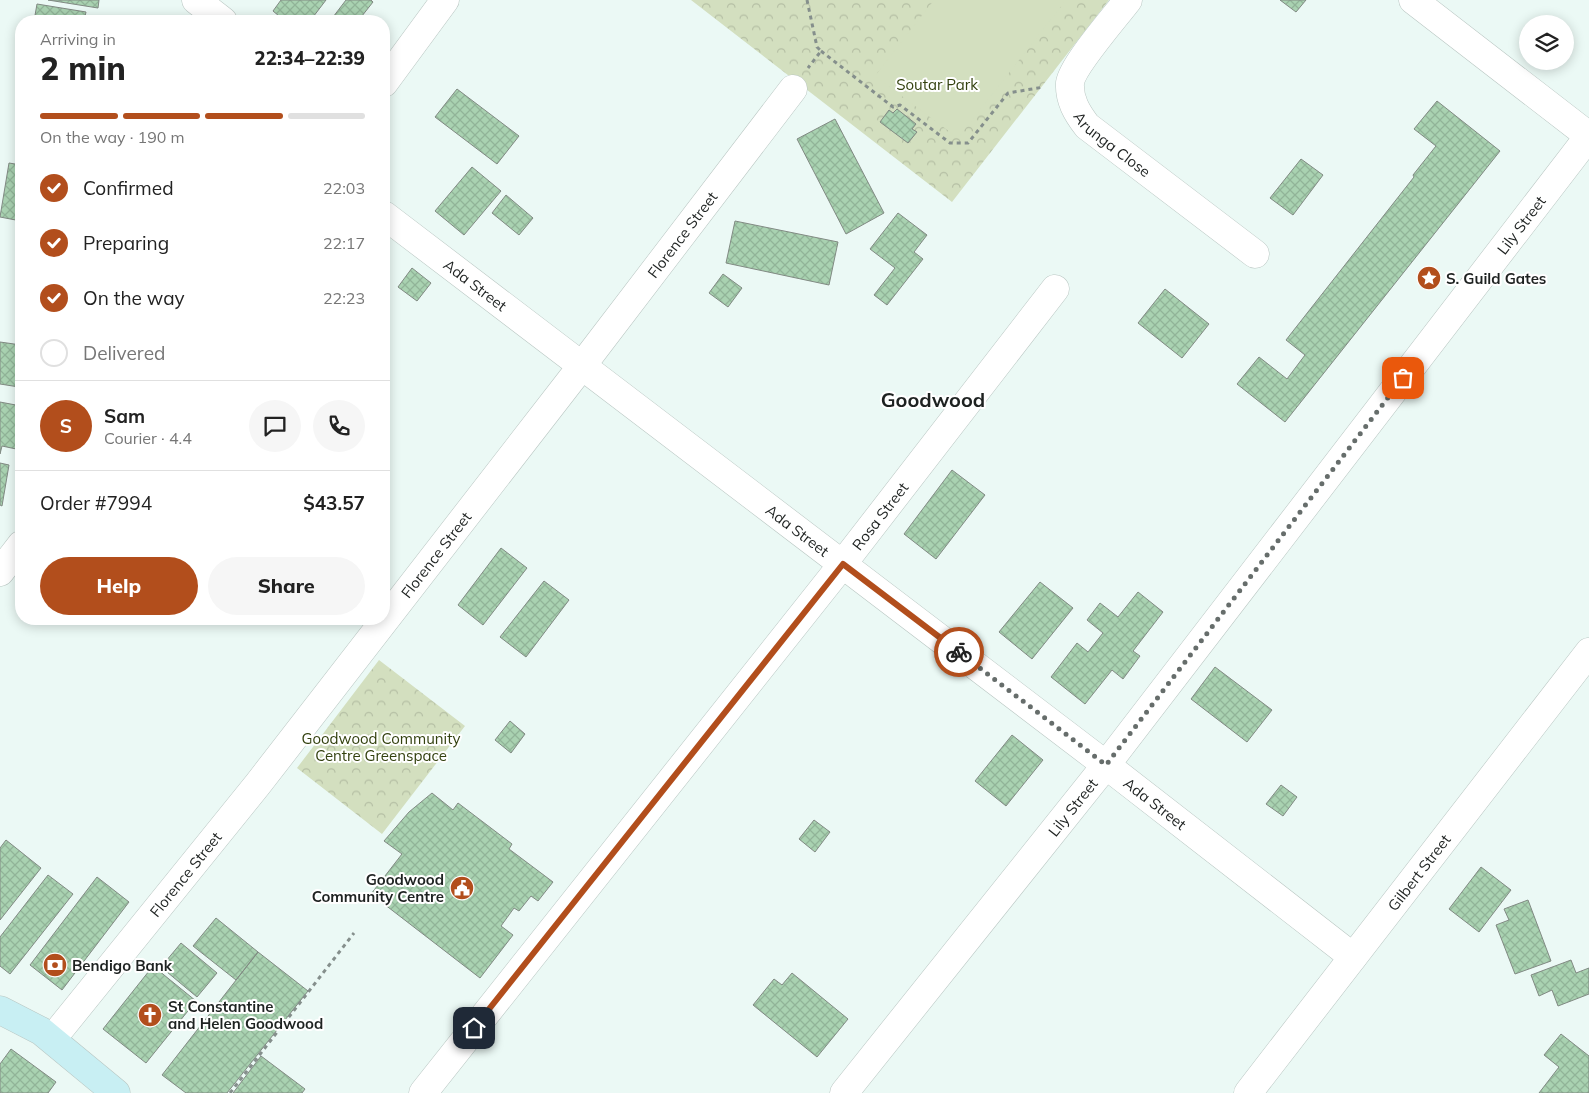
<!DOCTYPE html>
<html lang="en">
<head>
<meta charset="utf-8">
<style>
	:root { --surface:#fff; --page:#f6f6f6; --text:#222; --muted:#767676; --line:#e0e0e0; --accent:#b24e1c }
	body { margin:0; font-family:Mulish,sans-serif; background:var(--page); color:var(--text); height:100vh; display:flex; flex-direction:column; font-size:19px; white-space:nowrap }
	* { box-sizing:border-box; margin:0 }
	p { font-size:16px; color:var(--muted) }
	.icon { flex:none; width:28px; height:28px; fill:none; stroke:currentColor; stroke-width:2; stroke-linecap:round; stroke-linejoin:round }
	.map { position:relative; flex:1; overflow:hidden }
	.panel { position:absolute; left:15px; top:15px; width:375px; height:610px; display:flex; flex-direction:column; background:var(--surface); border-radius:20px; box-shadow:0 2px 12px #0003 }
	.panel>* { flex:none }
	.controls { position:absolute; left:1519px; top:15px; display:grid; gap:10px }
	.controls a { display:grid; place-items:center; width:55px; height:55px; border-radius:50%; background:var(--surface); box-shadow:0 2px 12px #0003; font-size:25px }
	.pin { position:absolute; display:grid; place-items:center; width:42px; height:42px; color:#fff; margin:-21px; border-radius:10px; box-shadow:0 2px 8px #0006 }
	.courier { position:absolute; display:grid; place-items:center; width:50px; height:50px; margin:-25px; border:4px solid #b24e1c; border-radius:50%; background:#fff; color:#222; box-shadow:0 1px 6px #0007 }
	.overview em { font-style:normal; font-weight:800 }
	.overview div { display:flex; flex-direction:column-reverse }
	.overview { display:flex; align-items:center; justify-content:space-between; height:85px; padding:0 25px }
	h1 { font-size:32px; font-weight:800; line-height:38px }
	.bar { display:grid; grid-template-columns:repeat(4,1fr); gap:8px 5px; align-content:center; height:60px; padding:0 25px }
	.bar i { height:6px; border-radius:4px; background:var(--line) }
	.bar .selected { background:var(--accent) }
	.bar p { grid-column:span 4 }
	.line { display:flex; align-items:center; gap:12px; padding:0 25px; border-top:1px solid var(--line) }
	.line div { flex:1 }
	.round { display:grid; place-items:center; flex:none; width:52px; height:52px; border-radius:26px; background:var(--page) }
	ol { padding:0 25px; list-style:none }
	li { display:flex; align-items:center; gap:15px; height:55px }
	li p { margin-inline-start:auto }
	li .icon { padding:5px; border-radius:50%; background:var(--accent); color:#fff; stroke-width:4 }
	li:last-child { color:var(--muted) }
	li i { width:28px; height:28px; border:2px solid var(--line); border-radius:50% }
	.button { display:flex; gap:10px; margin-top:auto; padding:10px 25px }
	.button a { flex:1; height:58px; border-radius:30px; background:var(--accent); color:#fff; font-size:20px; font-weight:800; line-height:58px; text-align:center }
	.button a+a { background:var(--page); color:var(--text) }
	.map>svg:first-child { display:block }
</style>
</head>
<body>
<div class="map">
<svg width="1589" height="1093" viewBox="0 0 1589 1093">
	<defs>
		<pattern id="park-crowns" width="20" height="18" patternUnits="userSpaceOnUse" patternTransform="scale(1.25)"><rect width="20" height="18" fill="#d3dfbf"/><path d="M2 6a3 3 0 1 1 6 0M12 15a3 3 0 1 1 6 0" fill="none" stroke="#b5bfa4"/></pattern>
		<pattern id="building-cross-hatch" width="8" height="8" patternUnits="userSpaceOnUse" patternTransform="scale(1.25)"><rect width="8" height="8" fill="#a9d2b1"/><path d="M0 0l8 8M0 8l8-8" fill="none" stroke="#91b498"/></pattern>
	</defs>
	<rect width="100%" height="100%" fill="#ebf9f5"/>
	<path fill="url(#park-crowns)" d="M691,0H1109L952,202Z
		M379,660L465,726L382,834L297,768Z"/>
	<path fill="#d3dfbf" d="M934,0H1066L958,138L875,76Z"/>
	<path fill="url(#building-cross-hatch)" stroke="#818a83" d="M48,0H99L98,8Z
		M281,0H326L310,21H285L273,11Z
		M346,0H371L373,2L358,21H330Z
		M1280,0H1306L1296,12Z
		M37,4L86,12L84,21H34Z
		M21,55V83L17,82Z
		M457,89L519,136L497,164L435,117Z
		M1437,101L1500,151L1285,422L1237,384L1259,357L1287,379L1305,355L1286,340L1414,177L1413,175L1436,146L1414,129Z
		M897,109L916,124L912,129L917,132L908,143L880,122L889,110L893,113Z
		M21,117V146L17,145Z
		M835,119L884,213L846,234L797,139Z
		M1301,159L1323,175L1293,215L1270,198Z
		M9,163L21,165V221L0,217Z
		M472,167L501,191L464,235L435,211Z
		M506,195L533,218L519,235L492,213Z
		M898,213L927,235L914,252L923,259L887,305L874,295L895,268L870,249Z
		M735,221L838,242L829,285L726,263Z
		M412,268L431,283L417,301L398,287Z
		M723,274L742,288L728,307L709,293Z
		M1165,289L1209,324L1182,358L1138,323Z
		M0,342L21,345V374L19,387L0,384Z
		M0,402L21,406V450L2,446L0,454Z
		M0,463L9,465L2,506L0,505Z
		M952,470L985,495L936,559L904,534Z
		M501,548L527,568L483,625L458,605Z
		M544,581L569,600L526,657L500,637Z
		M1040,582L1073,608L1032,659L999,632Z
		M1138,592L1163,612L1133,651L1140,656L1123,679L1112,670L1085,704L1051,677L1077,643L1088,652L1103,633L1087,620L1100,603L1118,617Z
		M1215,667L1272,710L1247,742L1191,699Z
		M510,721L525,734L511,753L495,740Z
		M1012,735L1043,760L1006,806L975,781Z
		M1281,785L1297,797L1283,816L1266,804Z
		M432,793L453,810L458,803L512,844L509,849L553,882L538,901L531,896L519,911L514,908L501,926L513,935L480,978L371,894L402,854L384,841L409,812Z
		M814,820L830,832L815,852L799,839Z
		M6,840L41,868L0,920V848Z
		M1481,867L1511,890L1479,932L1449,909Z
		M48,875L73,894L10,974L0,966V937Z
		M97,877L129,902L62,990L30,965Z
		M1528,900L1551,961L1515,974L1496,925L1509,920L1504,909Z
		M216,918L258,952L236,980L193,946Z
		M181,943L217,973L197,997L161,967Z
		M258,952L308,991L227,1093H186L162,1075Z
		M1571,960L1576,973L1589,968V994L1558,1006L1552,990L1539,996L1531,975Z
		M153,966L196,1001L146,1063L103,1029Z
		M792,973L848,1019L817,1057L753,1005L774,979L782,985Z
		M1561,1034L1589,1056V1093H1539L1559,1067L1544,1055Z
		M11,1049L56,1082L48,1093H0V1064Z
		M261,1056L305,1089L302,1093H233Z"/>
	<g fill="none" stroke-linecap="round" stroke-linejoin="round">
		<g stroke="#b9c6c2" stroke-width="29">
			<g id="minor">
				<path d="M196,0L223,21"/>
				<path id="s1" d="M1128,0C1116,16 1072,66 1070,83C1069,100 1077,113 1087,126L1255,254"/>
				<path d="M1413,0L1589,136"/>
				<path d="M384,83L445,0"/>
				<path id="s2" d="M384,215L1106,765L1353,957"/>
				<path d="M0,572L21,545"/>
				<path id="s3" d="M52,1039L258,784L574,376L793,89"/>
				<path id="s4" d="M423,1093L834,575L1055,289"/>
				<path id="s5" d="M844,1093L1106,765L1589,136"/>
				<path id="s6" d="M1248,1093L1589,652"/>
			</g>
		</g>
		<g stroke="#b9c6c2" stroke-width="29">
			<path id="secondary" d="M0,1010L41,1031L116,1093"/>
		</g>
		<path stroke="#858f8c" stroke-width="3" stroke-dasharray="4 4" stroke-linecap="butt" d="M807,0L817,47L821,51L808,68
			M821,51L893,107L900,105L950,143H968L1008,93L1044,87
			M230,1093L354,933"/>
		<use href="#minor" stroke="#fff" stroke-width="28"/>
		<use href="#secondary" stroke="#c8eff3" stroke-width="28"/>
	</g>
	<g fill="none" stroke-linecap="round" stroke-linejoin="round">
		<path stroke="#666d6b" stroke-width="5" stroke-dasharray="0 9" d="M959,652L1106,765L1403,378"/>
		<path stroke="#b24e1c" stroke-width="6" d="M474,1028L843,564L959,652"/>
	</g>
	<defs>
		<g id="sight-disc" transform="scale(1.25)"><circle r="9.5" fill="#b24e1c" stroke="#fff"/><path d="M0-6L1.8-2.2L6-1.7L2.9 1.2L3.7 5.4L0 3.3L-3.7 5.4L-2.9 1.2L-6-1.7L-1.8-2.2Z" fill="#fff"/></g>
		<g id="civic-disc" transform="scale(1.25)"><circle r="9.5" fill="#b24e1c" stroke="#fff"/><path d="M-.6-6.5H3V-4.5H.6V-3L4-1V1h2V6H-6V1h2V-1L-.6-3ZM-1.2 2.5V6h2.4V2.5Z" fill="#fff"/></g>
		<g id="bank-disc" transform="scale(1.25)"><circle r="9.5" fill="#b24e1c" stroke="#fff"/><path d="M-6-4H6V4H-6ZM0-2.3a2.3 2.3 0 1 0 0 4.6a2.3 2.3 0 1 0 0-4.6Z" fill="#fff"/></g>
		<g id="church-disc" transform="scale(1.25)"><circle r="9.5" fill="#b24e1c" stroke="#fff"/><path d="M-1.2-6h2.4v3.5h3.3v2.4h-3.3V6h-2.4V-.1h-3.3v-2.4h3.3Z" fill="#fff"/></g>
	</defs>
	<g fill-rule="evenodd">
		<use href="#sight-disc" x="1429" y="278"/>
		<use href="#civic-disc" x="462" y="888"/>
		<use href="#bank-disc" x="55" y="965"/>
		<use href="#church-disc" x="150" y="1015"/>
	</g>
	<g text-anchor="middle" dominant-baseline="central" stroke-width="4" stroke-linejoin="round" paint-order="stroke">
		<g font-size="15" fill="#33410f" stroke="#fff">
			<text x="937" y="84">Soutar Park</text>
			<text x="381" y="738">Goodwood Community<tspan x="381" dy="17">Centre Greenspace</tspan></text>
		</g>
		<g font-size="15" fill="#1e2221" stroke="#fff">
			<text stroke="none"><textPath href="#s1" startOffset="180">Arunga Close</textPath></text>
			<text stroke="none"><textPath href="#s5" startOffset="1101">Lily Street</textPath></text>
			<text stroke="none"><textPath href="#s3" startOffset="1022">Florence Street</textPath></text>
			<text stroke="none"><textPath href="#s2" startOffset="115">Ada Street</textPath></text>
			<text stroke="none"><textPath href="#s4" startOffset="736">Rosa Street</textPath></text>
			<text stroke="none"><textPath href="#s2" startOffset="520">Ada Street</textPath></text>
			<text stroke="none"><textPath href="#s3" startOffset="618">Florence Street</textPath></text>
			<text stroke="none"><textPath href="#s2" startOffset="970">Ada Street</textPath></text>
			<text stroke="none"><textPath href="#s5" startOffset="366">Lily Street</textPath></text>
			<text stroke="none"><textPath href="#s6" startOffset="279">Gilbert Street</textPath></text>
			<text stroke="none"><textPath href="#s3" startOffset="212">Florence Street</textPath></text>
		</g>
		<g font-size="15" font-weight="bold" fill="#1e2221" stroke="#fff" text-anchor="start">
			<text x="1446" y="278">S. Guild Gates</text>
			<text x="444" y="879" text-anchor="end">Goodwood<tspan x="444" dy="17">Community Centre</tspan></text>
			<text x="72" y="965">Bendigo Bank</text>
			<text x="168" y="1006">St Constantine<tspan x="168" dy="17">and Helen Goodwood</tspan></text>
		</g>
		<g font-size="20" font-weight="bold" fill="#1e2221" stroke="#fff">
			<text x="933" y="399">Goodwood</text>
		</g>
	</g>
</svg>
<div class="controls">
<a><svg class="icon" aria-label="layers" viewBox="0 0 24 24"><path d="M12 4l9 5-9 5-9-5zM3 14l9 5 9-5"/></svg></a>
</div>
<div class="pin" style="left:1403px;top:378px;background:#ea580c"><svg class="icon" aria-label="bag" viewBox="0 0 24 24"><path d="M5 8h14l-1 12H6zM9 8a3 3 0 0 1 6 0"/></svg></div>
<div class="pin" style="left:474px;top:1028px;background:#1f2937"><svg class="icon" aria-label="home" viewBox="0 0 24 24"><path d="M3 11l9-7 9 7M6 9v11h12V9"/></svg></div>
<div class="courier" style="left:959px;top:652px"><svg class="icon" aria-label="bike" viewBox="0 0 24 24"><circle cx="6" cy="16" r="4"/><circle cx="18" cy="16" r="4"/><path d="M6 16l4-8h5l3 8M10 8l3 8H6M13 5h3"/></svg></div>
<section class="panel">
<div class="overview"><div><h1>2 min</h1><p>Arriving in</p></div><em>22:34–22:39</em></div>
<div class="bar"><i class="selected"></i><i class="selected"></i><i class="selected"></i><i></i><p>On the way · 190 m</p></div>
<ol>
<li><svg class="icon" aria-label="check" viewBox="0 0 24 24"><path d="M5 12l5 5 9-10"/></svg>Confirmed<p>22:03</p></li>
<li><svg class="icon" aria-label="check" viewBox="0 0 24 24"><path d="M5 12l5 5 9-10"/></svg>Preparing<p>22:17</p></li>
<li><svg class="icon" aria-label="check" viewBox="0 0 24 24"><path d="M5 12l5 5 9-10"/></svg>On the way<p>22:23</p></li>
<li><i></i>Delivered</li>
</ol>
<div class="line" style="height:90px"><b class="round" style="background:var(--accent);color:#fff">S</b><div><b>Sam</b><p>Courier · 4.4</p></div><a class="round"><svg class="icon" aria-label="chat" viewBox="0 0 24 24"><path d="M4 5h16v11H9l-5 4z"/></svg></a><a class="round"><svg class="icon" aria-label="phone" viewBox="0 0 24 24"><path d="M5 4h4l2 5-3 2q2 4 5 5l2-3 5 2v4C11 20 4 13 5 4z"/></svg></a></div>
<div class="line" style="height:65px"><div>Order #7994</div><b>$43.57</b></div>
<div class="button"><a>Help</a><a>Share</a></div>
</section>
</div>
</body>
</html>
